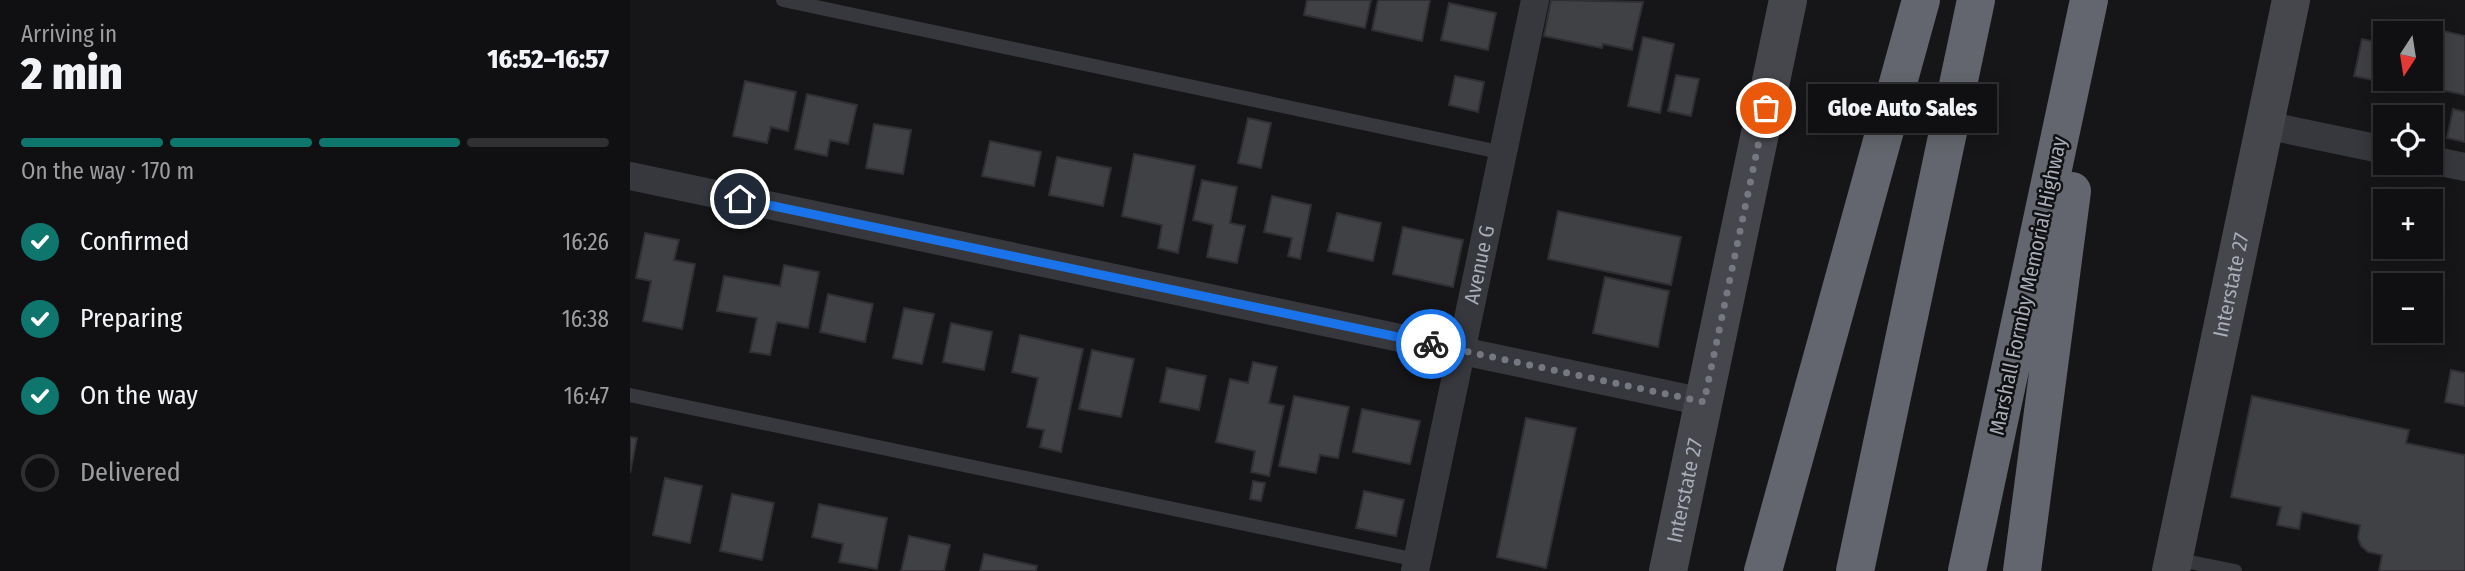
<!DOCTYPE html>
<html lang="en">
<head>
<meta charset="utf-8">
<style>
	:root { --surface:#101012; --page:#19191b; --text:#f1f3f6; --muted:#9c9d9f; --line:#303032; --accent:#0f766e }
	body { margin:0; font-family:"Fira Sans Condensed",sans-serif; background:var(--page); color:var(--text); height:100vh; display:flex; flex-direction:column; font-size:26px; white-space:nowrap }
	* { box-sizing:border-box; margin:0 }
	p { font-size:23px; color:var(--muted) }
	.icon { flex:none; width:38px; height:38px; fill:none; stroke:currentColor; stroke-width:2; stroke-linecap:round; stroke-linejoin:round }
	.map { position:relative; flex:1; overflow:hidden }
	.panel { display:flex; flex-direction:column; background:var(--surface); width:630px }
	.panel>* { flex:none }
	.needle { width:46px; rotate:192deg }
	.buttons { position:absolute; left:1743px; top:21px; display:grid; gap:14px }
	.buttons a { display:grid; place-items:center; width:70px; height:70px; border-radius:0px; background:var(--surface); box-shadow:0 4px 18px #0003,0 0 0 2px var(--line); font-size:35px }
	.pin { position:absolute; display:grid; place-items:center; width:60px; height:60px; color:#fff; margin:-30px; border:4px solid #fff; border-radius:50%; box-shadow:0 2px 7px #0007 }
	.courier { position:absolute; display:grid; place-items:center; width:70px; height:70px; margin:-35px; border:5px solid #1a73e8; border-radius:50%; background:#fff; color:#222; box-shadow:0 2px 9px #0007 }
	.bubble { position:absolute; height:49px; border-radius:0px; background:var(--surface); box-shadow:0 4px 18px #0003,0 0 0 2px var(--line); font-size:23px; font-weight:800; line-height:49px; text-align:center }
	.head em { font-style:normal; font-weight:800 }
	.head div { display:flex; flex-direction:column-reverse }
	.head { display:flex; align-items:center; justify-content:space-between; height:119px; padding:0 21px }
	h1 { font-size:46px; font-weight:800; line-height:52px }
	.bar { display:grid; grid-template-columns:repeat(4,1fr); gap:10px 7px; align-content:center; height:84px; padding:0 21px }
	.bar i { height:9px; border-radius:5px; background:var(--line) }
	.bar .on { background:var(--accent) }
	.bar p { grid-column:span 4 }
	ol { padding:0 21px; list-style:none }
	li { display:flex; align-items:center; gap:21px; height:77px }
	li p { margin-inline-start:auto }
	li .icon { padding:7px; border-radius:50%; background:var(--accent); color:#fff; stroke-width:4 }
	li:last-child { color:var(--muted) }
	li i { width:38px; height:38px; border:4px solid var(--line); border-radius:50% }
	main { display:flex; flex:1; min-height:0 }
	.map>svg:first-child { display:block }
</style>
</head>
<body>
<main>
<section class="panel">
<div class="head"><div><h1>2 min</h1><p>Arriving in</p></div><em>16:52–16:57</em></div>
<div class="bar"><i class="on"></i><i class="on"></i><i class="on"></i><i></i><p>On the way · 170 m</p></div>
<ol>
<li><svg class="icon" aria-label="check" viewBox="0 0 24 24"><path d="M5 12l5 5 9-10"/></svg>Confirmed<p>16:26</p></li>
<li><svg class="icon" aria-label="check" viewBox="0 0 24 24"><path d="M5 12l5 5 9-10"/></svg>Preparing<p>16:38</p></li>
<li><svg class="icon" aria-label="check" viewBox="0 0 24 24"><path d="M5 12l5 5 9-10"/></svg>On the way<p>16:47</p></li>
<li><i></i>Delivered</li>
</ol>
</section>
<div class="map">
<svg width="1835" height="571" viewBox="0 0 1835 571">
	<rect width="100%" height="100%" fill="#161618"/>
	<path fill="#404145" stroke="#303034" stroke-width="2" d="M677,0H741L735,28L674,15Z
		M748,0H800L792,41L742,30Z
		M921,0L1013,2L1002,50L973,44L972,48L914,36Z
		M819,3L866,13L858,50L811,40Z
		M1809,30L1835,36V95L1797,87Z
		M1013,37L1044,44L1030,113L998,106Z
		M1732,39L1755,44V79H1766L1765,85L1724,76Z
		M1046,75L1069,79L1061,116L1038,111Z
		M825,76L854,82L848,112L819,105Z
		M115,81L166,92L158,131L141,127L137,143L103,136Z
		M177,94L227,105L218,144L200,140L197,156L165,149Z
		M1823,109L1835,112V142L1817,138Z
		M618,118L641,123L631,168L608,163Z
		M244,124L281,130L273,174L236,168Z
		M360,141L411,152L404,186L352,176Z
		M504,154L565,166L548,253L528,248L532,225L492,216Z
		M427,157L481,168L473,206L419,195Z
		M572,180L607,187L600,223L615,226L607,263L577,257L583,225L563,220Z
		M642,196L681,205L670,259L658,256L662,238L634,232Z
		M928,211L1051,237L1041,285L918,259Z
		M707,213L751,223L743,261L698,251Z
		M773,227L833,240L823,287L763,274Z
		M15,233L49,240L44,260L65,264L52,329L13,321L21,281L6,278Z
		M154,265L189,272L178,328L147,322L140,355L120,352L127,318L87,311L94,276L150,286Z
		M975,277L1039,291L1028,347L963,333Z
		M198,294L243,304L235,342L190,332Z
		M274,308L304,314L292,364L263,358Z
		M321,323L362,332L354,370L313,362Z
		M390,335L453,349L431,452L410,447L414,430L397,427L408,378L382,372Z
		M462,350L504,359L491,417L449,409Z
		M623,362L647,367L639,403L654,406L639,476L621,472L625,451L586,442L600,379L618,383Z
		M537,368L576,376L569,410L530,402Z
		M1821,370L1835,373V406L1815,402Z
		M664,396L719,407L708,458L690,455L686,473L649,466Z
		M1622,396L1779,430L1776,443L1835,455V571H1749L1752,555L1738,552L1731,546L1728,538L1730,525L1672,512L1669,529L1647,525L1651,507L1601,497Z
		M732,409L790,421L780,464L723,452Z
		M896,418L946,428L916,568L867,557Z
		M0,437L7,438L0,473Z
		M35,478L72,486L60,543L23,535Z
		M623,481L635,483L631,501L620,499Z
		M734,491L774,500L766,536L726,528Z
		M102,494L144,503L132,560L90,551Z
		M189,504L257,518L247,569L209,562L213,544L182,537Z
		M279,536L320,545L314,571H271Z
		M354,554L407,566L406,571H350Z"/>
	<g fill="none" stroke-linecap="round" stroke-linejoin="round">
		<path stroke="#37383d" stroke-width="14" d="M153,0L874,153
			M0,395L787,560
			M1545,559L1605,571"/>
		<g stroke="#37383d" stroke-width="28">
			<path d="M1635,125L1755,150"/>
			<path d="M1801,160L1835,167"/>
			<path d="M0,176L1074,402"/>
			<path id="s1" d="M785,571L905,0"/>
		</g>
		<g stroke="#45474d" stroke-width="38">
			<path id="s2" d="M1038,571L1158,0"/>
			<path id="s3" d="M1541,571L1661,0"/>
		</g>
		<path stroke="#63666e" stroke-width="38" d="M1133,571L1291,0
			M1225,571L1346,0
			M1337,571L1459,0
			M1392,571L1442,191"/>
	</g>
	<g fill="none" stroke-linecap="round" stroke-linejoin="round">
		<path stroke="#757880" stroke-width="7" stroke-dasharray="0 12.6" d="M801,344L1074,402L1136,108"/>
		<path stroke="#1a73e8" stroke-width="9" d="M110,199L801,344"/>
	</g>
	<g text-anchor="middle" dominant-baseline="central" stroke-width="5" stroke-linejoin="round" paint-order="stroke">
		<g font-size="21" fill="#a8adb8" stroke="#111113">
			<text stroke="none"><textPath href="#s1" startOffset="313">Avenue G</textPath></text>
			<text transform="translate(1398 286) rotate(-78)">Marshall Formby Memorial Highway</text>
			<text stroke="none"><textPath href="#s3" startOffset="292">Interstate 27</textPath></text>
			<text stroke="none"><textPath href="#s2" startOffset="82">Interstate 27</textPath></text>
		</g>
	</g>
</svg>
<div class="buttons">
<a><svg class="needle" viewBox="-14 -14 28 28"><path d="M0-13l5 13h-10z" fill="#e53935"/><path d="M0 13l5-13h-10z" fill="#9c9d9f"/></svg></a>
<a><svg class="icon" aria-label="locate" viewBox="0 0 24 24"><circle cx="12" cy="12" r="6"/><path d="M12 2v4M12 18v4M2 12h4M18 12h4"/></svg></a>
<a>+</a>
<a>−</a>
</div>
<div class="pin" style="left:1136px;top:108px;background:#ea580c"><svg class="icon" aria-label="bag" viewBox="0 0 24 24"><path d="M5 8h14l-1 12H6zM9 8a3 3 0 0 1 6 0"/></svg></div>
<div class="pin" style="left:110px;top:199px;background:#1f2937"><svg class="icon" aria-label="home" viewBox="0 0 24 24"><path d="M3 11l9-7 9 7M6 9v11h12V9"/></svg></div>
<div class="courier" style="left:801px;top:344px"><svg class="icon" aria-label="bike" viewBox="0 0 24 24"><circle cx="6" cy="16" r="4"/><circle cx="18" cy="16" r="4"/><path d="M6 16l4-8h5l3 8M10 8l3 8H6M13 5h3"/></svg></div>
<div class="bubble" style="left:1178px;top:84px;width:189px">Gloe Auto Sales</div>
</div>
</main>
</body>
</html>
